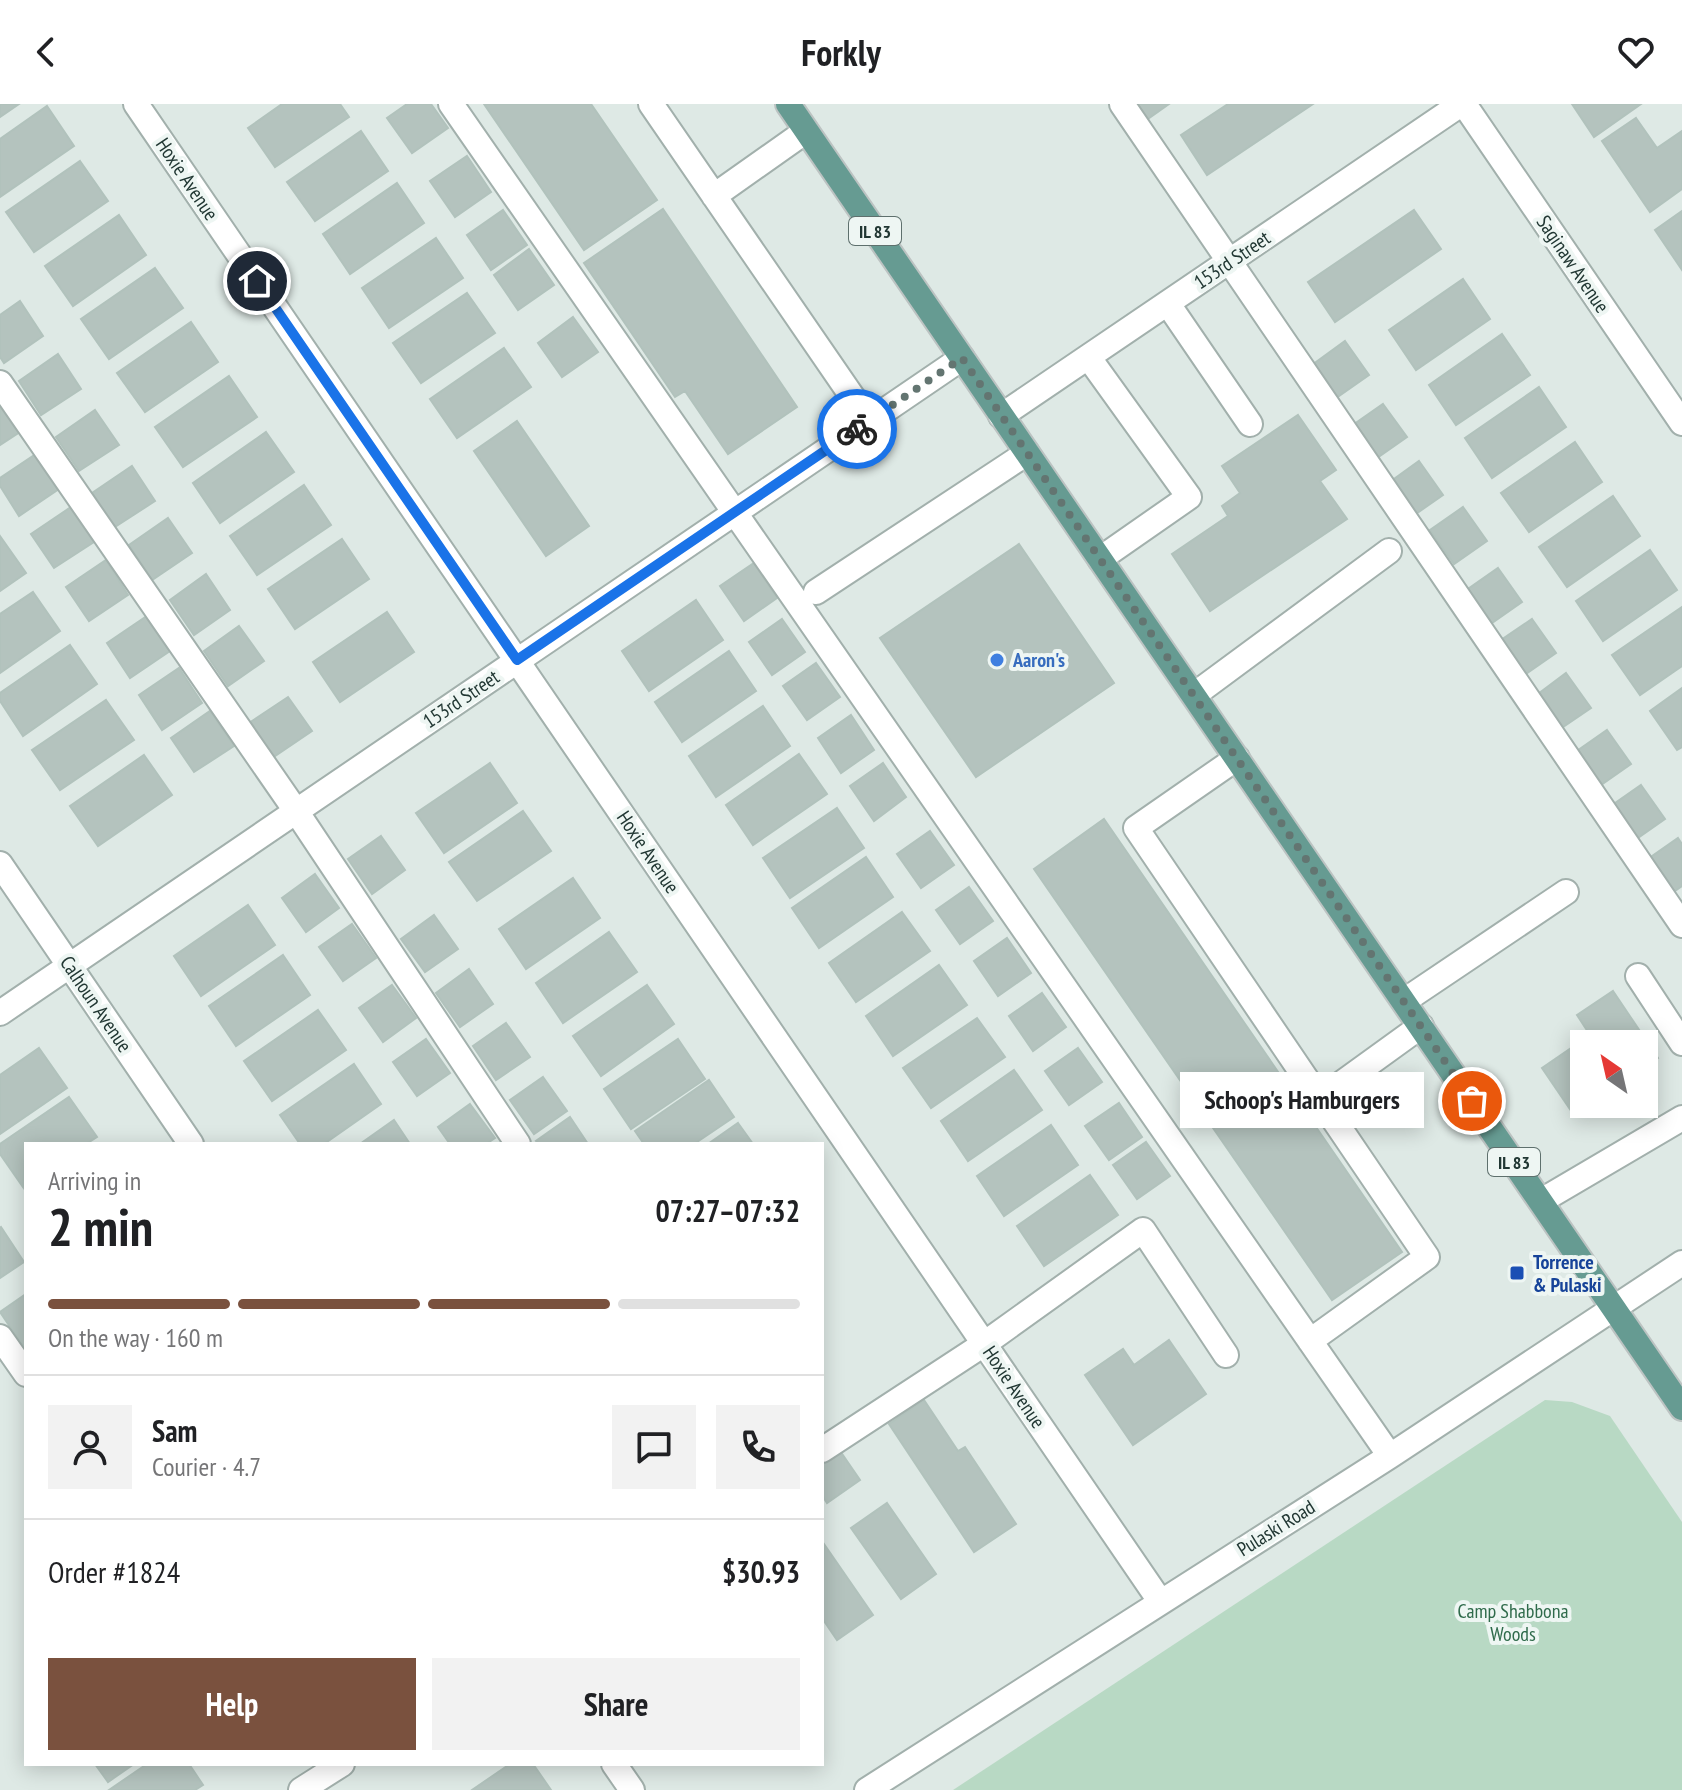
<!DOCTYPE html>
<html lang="en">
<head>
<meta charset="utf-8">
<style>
	:root { --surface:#fff; --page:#f2f2f2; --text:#202124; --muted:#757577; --line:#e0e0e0; --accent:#7a513e }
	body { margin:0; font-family:"PT Sans Narrow",sans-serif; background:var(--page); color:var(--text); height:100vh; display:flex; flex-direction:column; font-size:30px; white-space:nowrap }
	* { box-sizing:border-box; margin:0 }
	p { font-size:26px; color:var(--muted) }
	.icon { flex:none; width:44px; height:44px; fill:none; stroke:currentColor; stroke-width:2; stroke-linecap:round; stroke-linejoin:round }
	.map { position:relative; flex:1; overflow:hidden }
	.side { position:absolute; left:24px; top:1038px; width:800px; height:624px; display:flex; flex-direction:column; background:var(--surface); border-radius:0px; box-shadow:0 4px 20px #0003 }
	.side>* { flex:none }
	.needle { width:52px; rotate:326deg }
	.controls { position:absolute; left:1570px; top:926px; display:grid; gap:16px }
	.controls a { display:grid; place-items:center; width:88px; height:88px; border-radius:0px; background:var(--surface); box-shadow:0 4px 20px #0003; font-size:40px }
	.pin { position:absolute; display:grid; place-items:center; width:68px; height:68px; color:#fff; margin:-34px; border:4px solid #fff; border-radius:50%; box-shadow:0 2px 8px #0007 }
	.courier { position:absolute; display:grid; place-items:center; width:80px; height:80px; margin:-40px; border:6px solid #1a73e8; border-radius:50%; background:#fff; color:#222; box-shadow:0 2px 10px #0007 }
	.bubble { position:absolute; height:56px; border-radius:0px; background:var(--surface); box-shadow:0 4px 20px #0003; font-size:26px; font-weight:600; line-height:56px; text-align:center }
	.head em { font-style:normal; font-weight:600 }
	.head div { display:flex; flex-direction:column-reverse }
	.head { display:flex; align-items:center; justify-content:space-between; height:136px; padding:0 24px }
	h1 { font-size:52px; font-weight:600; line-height:60px }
	.bar { display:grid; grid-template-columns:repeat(4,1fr); gap:12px 8px; align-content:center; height:96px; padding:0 24px }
	.bar i { height:10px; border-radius:6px; background:var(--line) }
	.bar .active { background:var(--accent) }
	.bar p { grid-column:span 4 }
	.line { display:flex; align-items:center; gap:20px; padding:0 24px; border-top:2px solid var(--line) }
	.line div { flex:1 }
	.round { display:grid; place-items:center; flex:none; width:84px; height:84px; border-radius:0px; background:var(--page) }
	.button { display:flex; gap:16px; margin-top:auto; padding:16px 24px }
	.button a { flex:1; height:92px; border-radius:0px; background:var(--accent); color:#fff; font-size:32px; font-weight:600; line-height:92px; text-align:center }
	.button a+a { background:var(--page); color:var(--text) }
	header { display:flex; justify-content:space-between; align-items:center; height:104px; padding:0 24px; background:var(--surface); font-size:36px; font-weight:600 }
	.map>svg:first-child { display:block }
</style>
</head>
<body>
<header><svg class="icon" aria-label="back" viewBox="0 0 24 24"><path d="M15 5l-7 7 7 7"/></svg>Forkly<svg class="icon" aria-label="heart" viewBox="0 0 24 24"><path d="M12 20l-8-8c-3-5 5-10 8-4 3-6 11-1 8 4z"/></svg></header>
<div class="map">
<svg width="1682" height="1686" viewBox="0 0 1682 1686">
	<rect width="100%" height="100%" fill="#dee9e5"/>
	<path fill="#b8d9c4" d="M1545,1296L1572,1298L1610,1312L1682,1418V1686H953Z"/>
	<path fill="#b4c3be" stroke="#b1c2bc" stroke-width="2" d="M0,0H19L0,13Z
		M282,0H340L349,13L275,63L248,24Z
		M407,0H431L448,24L412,49L387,14Z
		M484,0H591L657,96L584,146Z
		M1129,0H1169L1142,19Z
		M1228,0H1313L1207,71L1181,31Z
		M1572,0H1641L1594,33Z
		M47,2L74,42L0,93V35Z
		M1636,14L1657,44L1682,27V85L1650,108L1602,37Z
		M361,27L388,67L315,117L287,78Z
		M467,52L491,88L455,113L430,77Z
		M80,57L108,97L34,148L6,108Z
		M397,79L424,119L350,170L323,130Z
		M663,105L797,303L728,350L685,287L675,293L584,159Z
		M503,106L527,141L491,166L467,131Z
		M1414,106L1441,145L1335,218L1308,178Z
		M1682,107V166L1655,126Z
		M119,111L146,151L73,202L45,162Z
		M436,134L463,174L389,224L362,184Z
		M529,145L554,181L518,206L494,171Z
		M155,164L183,204L109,255L81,215Z
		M1463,175L1490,215L1416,266L1389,226Z
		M467,189L495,229L421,279L393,239Z
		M20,197L43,232L4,259L0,253V211Z
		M573,213L598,248L562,273L538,239Z
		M191,218L218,258L145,308L117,269Z
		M1502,230L1530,271L1456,321L1429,281Z
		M1345,237L1369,271L1336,294L1312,261Z
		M504,244L531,283L457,334L430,295Z
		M58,250L81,285L41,311L19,277Z
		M229,272L257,313L183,363L155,323Z
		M1539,283L1566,323L1492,374L1465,334Z
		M0,298L20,328L0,341Z
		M1383,300L1407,333L1374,356L1350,323Z
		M95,306L119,341L79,367L56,333Z
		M1298,311L1336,366L1320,377L1347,415L1210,507L1172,450L1228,412L1222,402L1240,389L1222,362Z
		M517,317L589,422L546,452L474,347Z
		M266,328L294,368L220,419L193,379Z
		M1575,338L1602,378L1529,428L1501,389Z
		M36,350L59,385L19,412L0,382V374Z
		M1419,357L1443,391L1410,414L1387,380Z
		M132,362L155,397L115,423L92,389Z
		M304,381L331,421L257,471L230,432Z
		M1613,392L1640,432L1567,483L1539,443Z
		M71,403L94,438L54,464L31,430Z
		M1463,403L1487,437L1454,460L1430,426Z
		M168,414L192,449L152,476L129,441Z
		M0,432L26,469L0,487Z
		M342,435L369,475L295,525L268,485Z
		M1019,440L1114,579L976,673L880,534Z
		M1650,446L1677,486L1603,537L1576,497Z
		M106,456L128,491L89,517L66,483Z
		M754,459L777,494L744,517L720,482Z
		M1498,464L1522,498L1489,521L1465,487Z
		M206,470L230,506L194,531L170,496Z
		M33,488L60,527L0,569V510Z
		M696,496L723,536L649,587L622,547Z
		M1682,503V562L1640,591L1612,551Z
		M387,508L414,548L340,598L313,558Z
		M147,512L170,547L130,574L107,539Z
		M782,515L805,548L772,571L749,538Z
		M1532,515L1556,549L1523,572L1498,538Z
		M239,522L264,557L228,582L204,547Z
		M70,541L97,580L23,632L0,597V589Z
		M729,547L756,587L682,638L655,598Z
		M816,559L840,593L807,616L783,582Z
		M179,564L202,599L162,626L139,591Z
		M1566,569L1591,604L1557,627L1534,593Z
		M1682,584V643L1677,646L1650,607Z
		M288,593L312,627L272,654L249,619Z
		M106,596L134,636L60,686L32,646Z
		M763,602L790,642L716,693L689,652Z
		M210,607L234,642L194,668L171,634Z
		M851,611L874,646L841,669L818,634Z
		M1607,626L1631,660L1598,683L1574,649Z
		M799,650L827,690L753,741L726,701Z
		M144,651L172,691L98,742L70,702Z
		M490,659L517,699L444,749L416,709Z
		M883,659L906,693L874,717L850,682Z
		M1641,681L1665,715L1632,738L1608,704Z
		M837,704L864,744L790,794L763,754Z
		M523,707L551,747L477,797L449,758Z
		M1104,715L1402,1148L1332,1196L1034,765Z
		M930,727L954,761L921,784L897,750Z
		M381,732L405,766L372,790L348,755Z
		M1678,734L1682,740V782L1669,791L1645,757Z
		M866,753L893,793L819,844L792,804Z
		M315,770L339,804L306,828L282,794Z
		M573,774L600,814L526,865L499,825Z
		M969,783L993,817L960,840L936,806Z
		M248,801L275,841L201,892L174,852Z
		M902,808L930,847L856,898L829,859Z
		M434,811L458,845L425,868L401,835Z
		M352,820L376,854L343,877L319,843Z
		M609,828L637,868L563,919L536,879Z
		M1007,834L1031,869L998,892L974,857Z
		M283,851L310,891L236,942L209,902Z
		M939,861L967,901L893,952L866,912Z
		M469,865L493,900L460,923L436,889Z
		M392,881L416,914L383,938L359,904Z
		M647,881L674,920L601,972L573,932Z
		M1613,887L1658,954L1644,964V940H1584V1000H1590L1574,1011L1542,964L1590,931L1577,911Z
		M1042,889L1066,923L1033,947L1009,912Z
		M318,906L346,946L272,997L244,957Z
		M977,914L1005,953L931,1004L903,964Z
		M506,919L530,953L496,976L473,942Z
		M426,935L450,969L417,992L393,958Z
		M678,935L705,975L631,1025L604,985Z
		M39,944L67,984L0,1030V971Z
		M1078,944L1102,978L1069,1001L1045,967Z
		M354,960L381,1000L324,1040H300L280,1011Z
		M1014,966L1042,1006L968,1057L941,1017Z
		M543,973L567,1007L534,1030L510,996Z
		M709,976L734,1013L694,1040H644L635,1027Z
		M69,993L97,1033L86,1040H26L23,1083L0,1050V1040Z
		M1119,999L1142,1033L1109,1056L1085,1022Z
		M470,1000L495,1034L486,1040H450L438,1023Z
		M570,1013L588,1040H539L536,1037Z
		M394,1016L410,1040H360Z
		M738,1019L753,1040H708Z
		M1051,1021L1078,1061L1004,1112L977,1072Z
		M1146,1038L1170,1072L1137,1095L1113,1061Z
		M1090,1071L1118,1111L1044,1162L1017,1122Z
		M1,1123L24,1158L0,1174V1124Z
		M26,1190V1240L23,1242L0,1208Z
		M1169,1236L1206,1290L1133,1341L1085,1271L1123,1245L1134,1261Z
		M924,1296L958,1347L965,1343L1016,1420L974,1448L889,1320Z
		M836,1341L860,1376L827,1399L822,1391V1351Z
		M887,1399L936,1470L901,1495L851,1424Z
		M824,1440L873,1511L837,1536L822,1514Z
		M95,1660H134L108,1678Z
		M147,1660H189L203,1681L195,1686H109Z
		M510,1660H533L551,1686H472Z"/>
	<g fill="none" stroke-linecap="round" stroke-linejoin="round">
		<g stroke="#a2b0ac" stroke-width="28">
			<path id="minor" d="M136,0L1160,1497
				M451,0L1390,1352
				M651,0L869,317
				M1122,0L1682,821
				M1464,0L1682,319
				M714,92L806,27
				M1168,200L1250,320
				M1089,254L1189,393L1100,455
				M0,279L296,707L518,1040
				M1001,312L1461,0
				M816,488L1027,349
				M1194,591L1389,447
				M1237,654L1136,724L1427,1153L1310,1237
				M0,760L191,1040
				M1638,872L1682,939
				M1404,897L1566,788
				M0,909L962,254
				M1320,995L1421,922
				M1541,1097L1682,1014
				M0,1233L26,1270
				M822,1346L984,1240L1143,1126L1226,1251
				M614,1660L632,1686
				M301,1686L342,1660
				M867,1686L1390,1352L1682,1159"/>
		</g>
		<g stroke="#bcc3c2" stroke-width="28">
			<path id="major" d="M788,0L1682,1304"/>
		</g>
		<use href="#minor" stroke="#fff" stroke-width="24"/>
		<use href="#major" stroke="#669b92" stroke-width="24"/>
	</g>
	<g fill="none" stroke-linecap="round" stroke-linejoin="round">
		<path stroke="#637571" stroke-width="8" stroke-dasharray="0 14.4" d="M857,325L962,254L1472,997"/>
		<path stroke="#1a73e8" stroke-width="10" d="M257,177L517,556L857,325"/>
	</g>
	<circle fill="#3f7fe0" stroke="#eef6f3" stroke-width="3" cx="997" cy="556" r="8"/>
	<rect fill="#1a4fb4" stroke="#eef6f3" stroke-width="3" x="1509" y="1161" width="16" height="16" rx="4"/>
	<g text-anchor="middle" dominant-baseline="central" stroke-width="8" stroke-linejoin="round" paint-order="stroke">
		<g fill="#eef6f3" stroke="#5e706d" stroke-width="2">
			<rect x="849" y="113" width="52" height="28" rx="6"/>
			<rect x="1488" y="1044" width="52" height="28" rx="6"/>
		</g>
		<g font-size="18" font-weight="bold" fill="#213733">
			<text x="875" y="127">IL 83</text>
			<text x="1514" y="1058">IL 83</text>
		</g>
		<g font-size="20" fill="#213733" stroke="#eef6f3">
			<text transform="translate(187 75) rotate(56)">Hoxie Avenue</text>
			<text transform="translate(1232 156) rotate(-34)">153rd Street</text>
			<text transform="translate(1573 160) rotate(56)">Saginaw Avenue</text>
			<text transform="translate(461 595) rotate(-34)">153rd Street</text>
			<text transform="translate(648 748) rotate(56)">Hoxie Avenue</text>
			<text transform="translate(96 900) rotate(56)">Calhoun Avenue</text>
			<text transform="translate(1014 1283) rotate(56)">Hoxie Avenue</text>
			<text transform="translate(1276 1424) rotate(-32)">Pulaski Road</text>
		</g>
		<g font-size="20" font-weight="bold" fill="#366cbe" stroke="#eef6f3" text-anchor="start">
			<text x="1013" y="556">Aaron's</text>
		</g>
		<g font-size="20" font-weight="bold" fill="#164399" stroke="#eef6f3" text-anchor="start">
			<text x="1533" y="1158">Torrence<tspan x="1533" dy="23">&amp; Pulaski</tspan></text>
		</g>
		<g font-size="20" fill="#2f6b4b" stroke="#eef6f3">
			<text x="1513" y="1507">Camp Shabbona<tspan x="1513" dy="23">Woods</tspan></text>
		</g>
	</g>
</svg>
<div class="controls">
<a><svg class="needle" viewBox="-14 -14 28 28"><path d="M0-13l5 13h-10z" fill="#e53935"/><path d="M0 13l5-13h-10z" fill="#757577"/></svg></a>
</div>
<div class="pin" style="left:1472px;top:997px;background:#ea580c"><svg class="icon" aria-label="bag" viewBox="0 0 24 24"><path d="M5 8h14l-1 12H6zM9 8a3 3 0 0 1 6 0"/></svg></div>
<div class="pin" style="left:257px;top:177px;background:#1f2937"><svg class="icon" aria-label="home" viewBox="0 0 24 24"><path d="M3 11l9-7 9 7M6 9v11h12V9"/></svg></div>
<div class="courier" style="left:857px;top:325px"><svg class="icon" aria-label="bike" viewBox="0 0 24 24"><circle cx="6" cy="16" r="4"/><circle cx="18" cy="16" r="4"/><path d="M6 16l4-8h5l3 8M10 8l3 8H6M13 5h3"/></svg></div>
<div class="bubble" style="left:1180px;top:968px;width:244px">Schoop's Hamburgers</div>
<section class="side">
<div class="head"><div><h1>2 min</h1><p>Arriving in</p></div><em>07:27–07:32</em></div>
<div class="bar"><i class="active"></i><i class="active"></i><i class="active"></i><i></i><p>On the way · 160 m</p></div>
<div class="line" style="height:144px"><a class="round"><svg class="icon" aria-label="person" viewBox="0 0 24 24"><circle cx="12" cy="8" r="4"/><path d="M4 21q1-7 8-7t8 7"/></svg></a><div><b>Sam</b><p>Courier · 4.7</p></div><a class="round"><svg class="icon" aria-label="chat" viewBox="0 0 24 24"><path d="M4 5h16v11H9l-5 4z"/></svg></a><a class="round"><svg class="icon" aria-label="phone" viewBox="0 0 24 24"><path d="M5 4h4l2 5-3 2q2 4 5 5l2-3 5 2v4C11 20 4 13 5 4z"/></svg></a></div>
<div class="line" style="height:104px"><div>Order #1824</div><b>$30.93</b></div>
<div class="button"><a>Help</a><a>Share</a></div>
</section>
</div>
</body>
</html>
